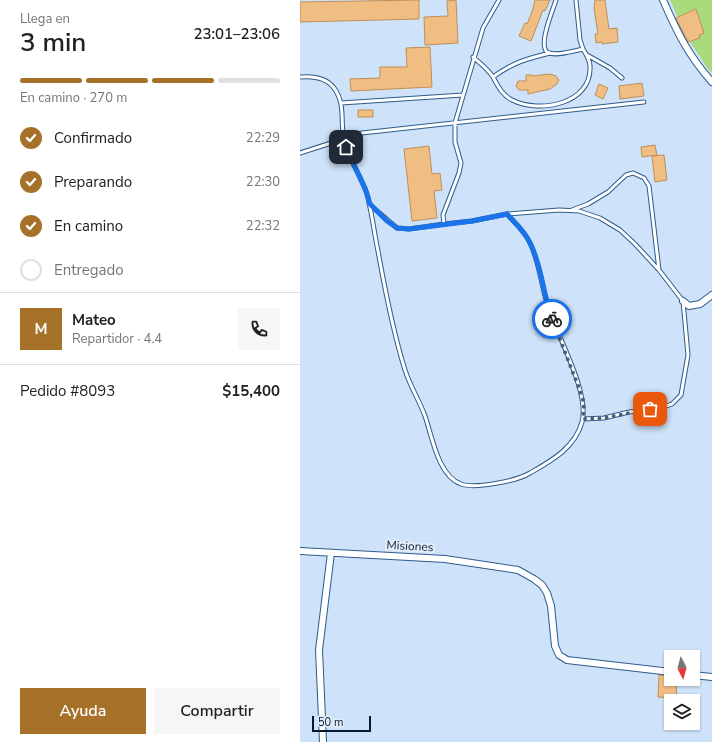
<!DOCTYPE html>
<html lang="es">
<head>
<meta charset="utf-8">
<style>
	:root { --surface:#fff; --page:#f6f6f6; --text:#202124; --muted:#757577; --line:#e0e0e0; --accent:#a6722a }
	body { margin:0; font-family:"Nunito Sans",sans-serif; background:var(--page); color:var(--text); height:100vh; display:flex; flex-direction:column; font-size:15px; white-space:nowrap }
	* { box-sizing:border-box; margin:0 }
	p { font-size:13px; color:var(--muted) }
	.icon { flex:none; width:22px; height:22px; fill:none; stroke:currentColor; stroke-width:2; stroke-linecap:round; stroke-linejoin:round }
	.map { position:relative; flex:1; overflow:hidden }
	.details { display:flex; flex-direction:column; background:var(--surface); width:300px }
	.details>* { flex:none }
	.needle { width:26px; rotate:174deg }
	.fabs { position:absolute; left:364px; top:650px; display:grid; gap:8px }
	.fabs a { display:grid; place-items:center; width:36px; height:36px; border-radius:0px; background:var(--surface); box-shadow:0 1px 3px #0004; font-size:20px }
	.scale { position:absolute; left:12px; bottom:10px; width:59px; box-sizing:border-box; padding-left:4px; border:2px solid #061a2e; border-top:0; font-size:11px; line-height:14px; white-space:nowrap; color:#061a2e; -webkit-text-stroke:3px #e4eefa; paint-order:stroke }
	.pin { position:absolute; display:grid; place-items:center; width:34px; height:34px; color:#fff; margin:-17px; border-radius:8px; box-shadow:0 2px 6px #0006 }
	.courier { position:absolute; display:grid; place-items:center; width:40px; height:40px; margin:-20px; border:3px solid #1a73e8; border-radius:50%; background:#fff; color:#222; box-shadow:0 1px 5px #0007 }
	.head em { font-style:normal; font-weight:600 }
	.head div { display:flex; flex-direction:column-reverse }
	.head { display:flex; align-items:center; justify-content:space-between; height:68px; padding:0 20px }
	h1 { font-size:26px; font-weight:600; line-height:30px }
	.bar { display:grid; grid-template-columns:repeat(4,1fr); gap:6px 4px; align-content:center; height:48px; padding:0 20px }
	.bar i { height:5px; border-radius:3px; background:var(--line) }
	.bar .on { background:var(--accent) }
	.bar p { grid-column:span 4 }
	.line { display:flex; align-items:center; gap:10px; padding:0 20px; border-top:1px solid var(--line) }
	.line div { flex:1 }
	.round { display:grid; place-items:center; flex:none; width:42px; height:42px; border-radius:0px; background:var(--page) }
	ol { padding:0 20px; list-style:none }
	li { display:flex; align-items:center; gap:12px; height:44px }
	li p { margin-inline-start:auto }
	li .icon { padding:4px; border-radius:50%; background:var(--accent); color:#fff; stroke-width:4 }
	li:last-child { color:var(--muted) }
	li i { width:22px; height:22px; border:2px solid var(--line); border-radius:50% }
	.cta { display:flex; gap:8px; margin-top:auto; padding:8px 20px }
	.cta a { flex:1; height:46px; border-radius:0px; background:var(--accent); color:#fff; font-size:16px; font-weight:600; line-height:46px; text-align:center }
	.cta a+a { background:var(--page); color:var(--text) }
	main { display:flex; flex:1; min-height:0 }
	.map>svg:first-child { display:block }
</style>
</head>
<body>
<main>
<section class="details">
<div class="head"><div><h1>3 min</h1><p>Llega en</p></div><em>23:01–23:06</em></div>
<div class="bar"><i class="on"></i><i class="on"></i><i class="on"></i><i></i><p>En camino · 270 m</p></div>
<ol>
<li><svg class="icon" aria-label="check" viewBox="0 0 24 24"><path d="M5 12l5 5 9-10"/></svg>Confirmado<p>22:29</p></li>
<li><svg class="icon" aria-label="check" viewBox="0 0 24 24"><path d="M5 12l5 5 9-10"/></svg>Preparando<p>22:30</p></li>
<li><svg class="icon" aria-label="check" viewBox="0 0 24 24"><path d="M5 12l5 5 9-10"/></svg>En camino<p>22:32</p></li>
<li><i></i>Entregado</li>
</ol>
<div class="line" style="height:72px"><b class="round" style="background:var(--accent);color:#fff">M</b><div><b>Mateo</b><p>Repartidor · 4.4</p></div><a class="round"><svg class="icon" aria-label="phone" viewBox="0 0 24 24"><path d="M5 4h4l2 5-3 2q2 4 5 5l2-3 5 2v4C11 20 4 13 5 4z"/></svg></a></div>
<div class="line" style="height:52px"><div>Pedido #8093</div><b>$15,400</b></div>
<div class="cta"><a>Ayuda</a><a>Compartir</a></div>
</section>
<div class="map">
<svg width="412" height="742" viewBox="0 0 412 742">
	<rect width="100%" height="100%" fill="#cee2f9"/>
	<path fill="#a9da7c" d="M370,0H412V73L408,69L386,36Z"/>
	<path fill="#f0be83" stroke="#be8f55" d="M119,0V19L0,22V2Z
		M156,0L158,43L125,45L124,17L148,16L147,1Z
		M235,0H250L245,11L243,10L231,41L219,36L225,23L227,24L232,12Z
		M295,0H305L309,29L317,28L318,42L302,44V42L296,43L295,34H298L294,8Z
		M396,9L404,33L399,35L400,38L388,42L376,18Z
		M130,47L132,87L51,91L50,79L80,78V67H107L106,48Z
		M250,74L256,76L259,80L257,84L250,89L228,94V90H219L216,86L218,81H226V75H232V76Z
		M342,83L344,96L320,99L319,86Z
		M299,84L308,88L303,99L295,95Z
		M58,110H73V117H58Z
		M355,145L357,155L342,157L341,147Z
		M129,146L132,174L140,173L142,190L134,191L137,218L112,221L104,149Z
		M364,155L367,180L355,182L352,156Z
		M359,675L371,676V679H377L376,698L358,697Z"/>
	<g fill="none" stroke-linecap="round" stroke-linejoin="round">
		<g stroke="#2d5c8d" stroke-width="5">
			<path id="lane" d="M199,0L183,28L155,123V142L161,163L159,173L143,215L144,224L172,221L207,214L259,210L279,211L300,218L320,230L335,244L359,270L383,301L388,355L381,395L372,404L358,409L329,412L304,418L283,419
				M256,0C253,10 236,49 249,53C259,56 273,51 283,49L280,40L276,0
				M287,55L310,68L322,78
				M173,57C180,63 188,69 193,77C198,86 202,95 212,100C240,114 292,104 290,66C290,60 286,54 283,49
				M0,77C12,76 26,77 34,88C46,104 40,122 44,140C48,159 61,175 67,194C72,213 74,232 78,251C85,290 93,332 105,370C110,386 119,400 125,416C132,436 138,476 161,484C175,489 217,481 230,473C251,461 275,448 282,422C290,391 256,335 247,303C241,284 239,261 230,243C225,231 215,223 207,214
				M193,77C214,62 226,59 250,53
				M41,103L163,95
				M0,153L62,133L344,102
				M70,205L97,228L109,229L144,224
				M272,210L288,204L308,192L326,175L333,173L344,178L349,186L359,270"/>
		</g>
		<g stroke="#2d5c8d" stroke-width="8">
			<path id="street" d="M363,0C377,32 388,55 412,82
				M383,301L389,306L400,304L412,295
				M0,551L145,559L218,570L234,579L242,585L247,593L251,606L255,646L259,655L267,660L371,672
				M393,675L412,677
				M23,742L19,650L31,553"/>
		</g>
		<use href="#lane" stroke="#fff" stroke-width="3"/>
		<use href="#street" stroke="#fff" stroke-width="6"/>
	</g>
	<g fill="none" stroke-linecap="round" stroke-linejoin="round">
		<path stroke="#4c6075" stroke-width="4" stroke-dasharray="0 7.2" d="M252,319L279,388L284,403L283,419L304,418L350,409"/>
		<path stroke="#1a73e8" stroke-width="5" d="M46,147L66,191L70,204L87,221L97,228L109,229L172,221L207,214C215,223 225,232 230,243C242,266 243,294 252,319"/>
	</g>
	<g text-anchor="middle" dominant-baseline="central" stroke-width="4" stroke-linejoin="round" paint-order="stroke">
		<g font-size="12" fill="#061a2e" stroke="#e4eefa">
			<text transform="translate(110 546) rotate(3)">Misiones</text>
		</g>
	</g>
</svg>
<div class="fabs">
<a><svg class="needle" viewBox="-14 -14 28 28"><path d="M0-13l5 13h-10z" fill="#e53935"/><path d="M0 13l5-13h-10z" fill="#757577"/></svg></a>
<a><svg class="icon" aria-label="layers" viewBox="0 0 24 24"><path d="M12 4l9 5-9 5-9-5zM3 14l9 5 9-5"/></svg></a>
</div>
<div class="scale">50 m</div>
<div class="pin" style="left:350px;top:409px;background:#ea580c"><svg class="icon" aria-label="bag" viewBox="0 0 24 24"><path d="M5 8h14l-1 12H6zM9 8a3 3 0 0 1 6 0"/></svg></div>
<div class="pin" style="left:46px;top:147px;background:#1f2937"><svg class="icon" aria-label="home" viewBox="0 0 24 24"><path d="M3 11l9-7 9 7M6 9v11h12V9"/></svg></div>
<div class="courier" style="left:252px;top:319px"><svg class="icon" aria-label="bike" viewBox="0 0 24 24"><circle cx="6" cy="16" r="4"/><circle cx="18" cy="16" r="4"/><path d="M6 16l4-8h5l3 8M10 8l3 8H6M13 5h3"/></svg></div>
</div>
</main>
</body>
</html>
